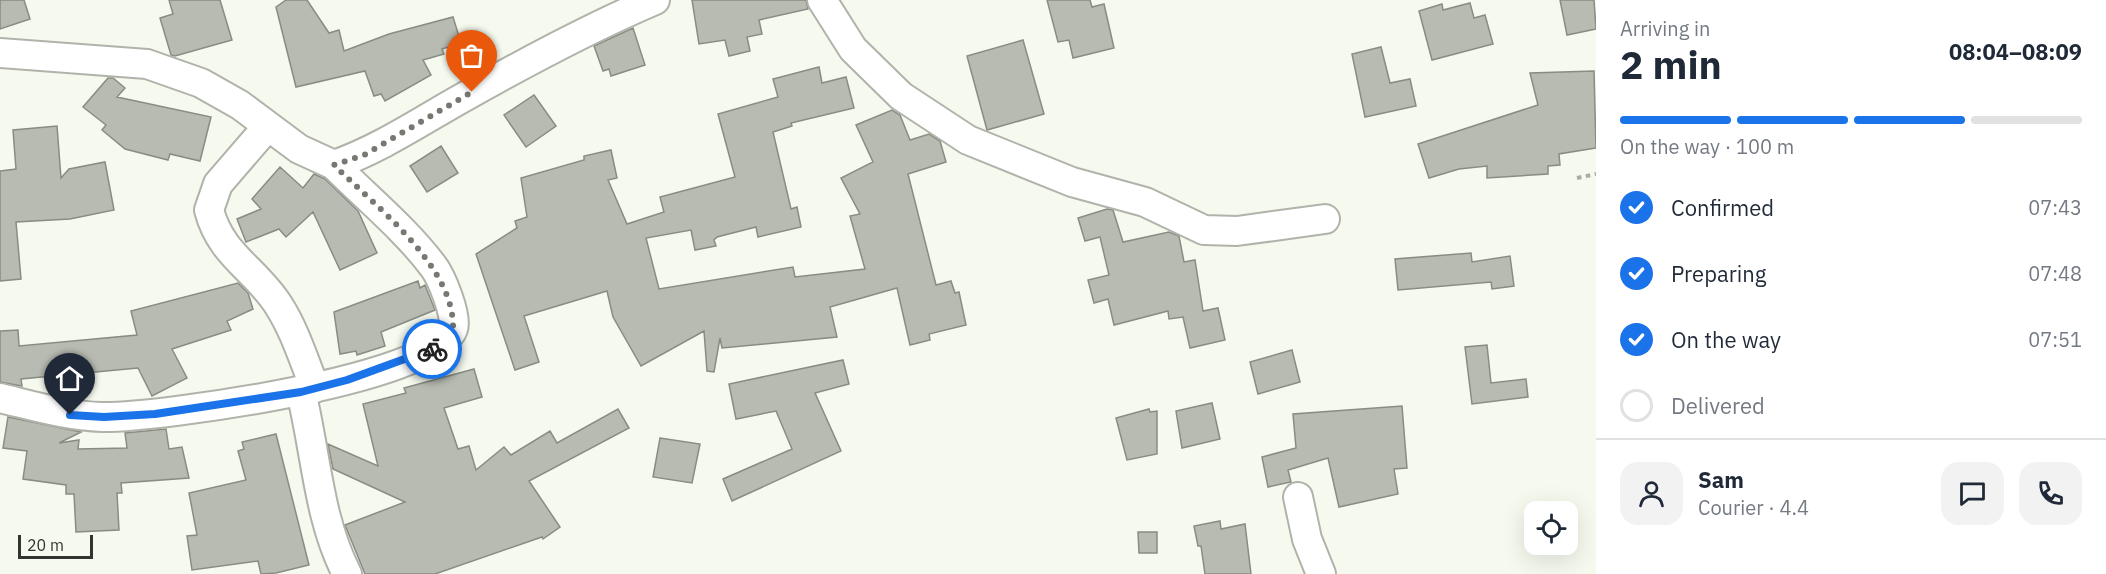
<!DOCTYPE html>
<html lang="en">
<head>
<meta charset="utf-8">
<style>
	:root { --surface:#fff; --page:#f2f2f3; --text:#1f2937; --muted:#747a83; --line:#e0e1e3; --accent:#1a73e8 }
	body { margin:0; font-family:"IBM Plex Sans",sans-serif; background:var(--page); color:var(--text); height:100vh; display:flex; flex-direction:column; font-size:22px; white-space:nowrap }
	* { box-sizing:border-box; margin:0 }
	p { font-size:20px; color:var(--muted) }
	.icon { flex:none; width:33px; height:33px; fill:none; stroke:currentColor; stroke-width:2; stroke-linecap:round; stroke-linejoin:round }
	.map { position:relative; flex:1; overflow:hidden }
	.sheet { display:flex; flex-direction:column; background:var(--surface); width:510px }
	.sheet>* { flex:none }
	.controls { position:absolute; left:1524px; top:501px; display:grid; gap:12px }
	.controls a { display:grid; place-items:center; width:54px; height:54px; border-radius:12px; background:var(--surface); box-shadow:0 6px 24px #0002; font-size:30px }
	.scale { position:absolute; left:18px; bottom:15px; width:75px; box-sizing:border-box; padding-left:6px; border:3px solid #323430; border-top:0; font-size:16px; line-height:21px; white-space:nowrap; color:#323430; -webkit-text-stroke:4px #f5f9ee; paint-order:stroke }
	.pin { position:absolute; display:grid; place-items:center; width:51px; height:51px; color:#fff; margin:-62px -26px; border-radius:50% 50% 50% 0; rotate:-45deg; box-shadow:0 0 6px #0007 }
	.pin .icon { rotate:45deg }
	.courier { position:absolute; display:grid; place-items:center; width:60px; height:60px; margin:-30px; border:4px solid #1a73e8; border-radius:50%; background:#fff; color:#222; box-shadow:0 2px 8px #0007 }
	.headline em { font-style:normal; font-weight:700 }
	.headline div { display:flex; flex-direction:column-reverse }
	.headline { display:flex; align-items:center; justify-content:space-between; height:102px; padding:0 24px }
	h1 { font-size:39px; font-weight:700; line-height:45px }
	.bar { display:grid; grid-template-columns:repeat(4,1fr); gap:9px 6px; align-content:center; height:72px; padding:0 24px }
	.bar i { height:8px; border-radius:4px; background:var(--line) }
	.bar .current { background:var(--accent) }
	.bar p { grid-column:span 4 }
	.line { display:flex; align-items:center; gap:15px; padding:0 24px; border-top:2px solid var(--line) }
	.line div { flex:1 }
	.round { display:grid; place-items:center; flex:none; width:63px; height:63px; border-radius:18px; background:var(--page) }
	ol { padding:0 24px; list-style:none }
	li { display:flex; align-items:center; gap:18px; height:66px }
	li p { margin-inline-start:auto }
	li .icon { padding:6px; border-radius:50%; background:var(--accent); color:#fff; stroke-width:4 }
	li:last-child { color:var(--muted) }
	li i { width:33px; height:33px; border:3px solid var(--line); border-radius:50% }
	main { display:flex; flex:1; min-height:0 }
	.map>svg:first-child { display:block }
</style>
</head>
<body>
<main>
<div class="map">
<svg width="1596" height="574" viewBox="0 0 1596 574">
	<rect width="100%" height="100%" fill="#f5f9ee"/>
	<path fill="#b7bbb1" stroke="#898c83" stroke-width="1.5" d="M0,0H24L30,19L0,29Z
		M169,0H220L232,40L175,56L171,55L160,18L173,14Z
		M286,0H307L329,33L339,30L344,51L389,34L453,17L461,43L442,49L444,54L423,60L431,75L385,101L381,94L374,96L365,71L296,87L276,7Z
		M692,0H806L808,9L759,20L762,34L747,37L750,51L729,56L725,40L699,44Z
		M1047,0H1090L1092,7L1104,4L1114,48L1073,58L1069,40L1058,42Z
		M1560,0H1594L1596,29L1567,35Z
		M1470,3L1474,18L1485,15L1493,44L1432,60L1419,11L1442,4L1443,10Z
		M633,28L645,65L611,76L609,69L603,71L594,46Z
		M1023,40L1044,114L987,130L967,56Z
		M1381,47L1390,83L1410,79L1416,106L1365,117L1352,54Z
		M819,67L822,83L846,77L854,108L791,123L792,126L773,132L791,209L797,207L801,227L758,237L756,227L717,237L714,240L716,246L695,250L691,230L646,238L659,289L793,267L795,277L865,269L850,216L860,214L841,178L873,162L856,125L892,110L900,115L910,140L929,134L940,141L946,162L908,174L936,285L951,281L955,293L959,292L966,325L929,334L930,340L910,345L897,288L830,307L837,337L722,348L720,338L714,372L707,371L704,331L641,366L613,317L607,291L524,316L539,362L515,370L476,254L517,228L515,221L527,217L521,178L584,160V156L611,150L617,178L608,180L627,224L664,212L660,197L735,177L718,114L778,97L773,79Z
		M1594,71L1596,148L1559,154L1560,165L1548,166V174L1487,178V166L1459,169L1429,178L1418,144L1538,105L1530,73Z
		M108,78H113L125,88L117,97L211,117L200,161L170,154L168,160L125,149L102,130L106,125L83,107Z
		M534,95L556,126L526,147L504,115Z
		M57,126L61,178L69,169L105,162L114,210L70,219L16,222L21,279L0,281V171L16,169L13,130Z
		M441,146L458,173L427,192L410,166Z
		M280,167L303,188L314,174L325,179L358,211L377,253L340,270L313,212L286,237L279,229L246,242L237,219L261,209L252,199Z
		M1107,209L1113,210L1123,242L1169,232L1179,236L1184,262L1195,260L1203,311L1218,308L1225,340L1190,348L1183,317L1169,319L1168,311L1114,325L1108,299L1094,303L1088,280L1109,275L1100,237L1085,241L1078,218Z
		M1471,253L1472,262L1510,256L1514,286L1492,289L1491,282L1398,290L1395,259Z
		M418,281L420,288L425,285L435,310L381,332L385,346L357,355L356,351L340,354L334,312Z
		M238,283L248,293L253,309L227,321L231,330L172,349L187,378L152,396L138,368L21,379L22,386L0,382V331L18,330L19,346L137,335L131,311Z
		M1487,345L1491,383L1526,379L1528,397L1472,404L1465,347Z
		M1292,350L1300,382L1258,394L1250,362Z
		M843,360L849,384L815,393L841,451L732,501L723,479L792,449L776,411L736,419L729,384Z
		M474,369L482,397L444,408L458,449L469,446L476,470L504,447L511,455L550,431L557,443L618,409L629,428L529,481L560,527L543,539L542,537L435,574H365L345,525L405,502L333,469L328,444L378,466L363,404L406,393L404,388Z
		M1212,403L1220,439L1182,448L1176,411Z
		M1402,406L1407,468L1394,469L1398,494L1339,507L1328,458L1288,470L1291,482L1268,487L1262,457L1296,448L1293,414Z
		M1149,409L1150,412L1157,411V454L1127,460L1116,418Z
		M8,417L81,432L59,443L79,440L78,449L127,448L125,433L166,429L169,449L182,447L189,478L121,483L122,493H117L119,530L76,532L74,494H66V485L23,479L27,451L3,448Z
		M276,434L309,565L276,573L261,574L258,561L192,570L187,536L197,535L189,493L246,480L238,451L244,449L242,442Z
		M660,438L700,444L692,483L653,477Z
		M1220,521L1221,529L1245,524L1251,574H1205L1201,546H1198L1194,526Z
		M1138,532H1157V553H1139Z"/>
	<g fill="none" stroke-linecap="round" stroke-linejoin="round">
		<g stroke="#b0b3aa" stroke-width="32">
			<path id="minor" d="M822,0L853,49L901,96L968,140L1072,182L1145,202L1204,230L1237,231L1325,219
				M0,53L147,64L201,83L240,105L299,149L334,165C380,149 421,121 464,97C526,62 589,28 655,0
				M268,126L218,184L209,210C221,256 256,269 279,306C295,331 304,361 315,388
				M301,392C316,452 318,518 347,574
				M0,398C34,406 67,416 102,417C157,418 434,380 453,329C458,317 441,276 433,266C405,229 367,198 334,165
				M1298,497L1307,539L1321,574"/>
		</g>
		<path stroke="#a9aca4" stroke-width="4" stroke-dasharray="4.5 4.5" stroke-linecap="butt" d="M1577,178L1596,174"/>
		<use href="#minor" stroke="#fff" stroke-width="28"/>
	</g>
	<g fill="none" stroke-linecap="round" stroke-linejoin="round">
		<path stroke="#767972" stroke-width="6" stroke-dasharray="0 10.8" d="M432,349L453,329C455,266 376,207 334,165L364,155L472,92"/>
		<path stroke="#1a73e8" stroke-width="8" d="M70,415L104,417L155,414L301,392L347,380L432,349"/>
	</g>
</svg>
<div class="controls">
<a><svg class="icon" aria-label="locate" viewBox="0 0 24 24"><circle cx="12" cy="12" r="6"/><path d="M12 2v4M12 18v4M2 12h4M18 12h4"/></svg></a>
</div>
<div class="scale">20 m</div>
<div class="pin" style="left:472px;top:92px;background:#ea580c"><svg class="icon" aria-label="bag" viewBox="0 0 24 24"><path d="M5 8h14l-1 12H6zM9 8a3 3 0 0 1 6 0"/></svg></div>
<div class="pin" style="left:70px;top:415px;background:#1f2937"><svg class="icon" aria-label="home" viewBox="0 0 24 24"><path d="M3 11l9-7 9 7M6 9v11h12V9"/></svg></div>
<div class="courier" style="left:432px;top:349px"><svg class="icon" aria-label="bike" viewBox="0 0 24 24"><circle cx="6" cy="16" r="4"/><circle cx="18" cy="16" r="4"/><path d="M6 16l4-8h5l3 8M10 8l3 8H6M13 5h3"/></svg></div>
</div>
<section class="sheet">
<div class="headline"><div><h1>2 min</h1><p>Arriving in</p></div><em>08:04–08:09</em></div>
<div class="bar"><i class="current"></i><i class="current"></i><i class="current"></i><i></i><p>On the way · 100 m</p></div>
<ol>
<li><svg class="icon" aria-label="check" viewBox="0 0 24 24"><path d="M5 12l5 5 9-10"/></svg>Confirmed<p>07:43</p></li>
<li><svg class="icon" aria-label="check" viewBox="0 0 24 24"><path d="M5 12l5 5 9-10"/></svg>Preparing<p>07:48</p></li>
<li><svg class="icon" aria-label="check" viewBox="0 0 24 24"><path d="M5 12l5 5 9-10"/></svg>On the way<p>07:51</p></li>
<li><i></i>Delivered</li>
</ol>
<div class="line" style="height:108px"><a class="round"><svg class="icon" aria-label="person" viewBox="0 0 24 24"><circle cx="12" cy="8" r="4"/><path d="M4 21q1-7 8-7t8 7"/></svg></a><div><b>Sam</b><p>Courier · 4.4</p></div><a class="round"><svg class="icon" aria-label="chat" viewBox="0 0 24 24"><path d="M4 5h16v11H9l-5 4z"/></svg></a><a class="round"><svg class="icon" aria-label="phone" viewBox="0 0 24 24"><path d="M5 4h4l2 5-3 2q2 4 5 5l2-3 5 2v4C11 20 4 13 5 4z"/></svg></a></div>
</section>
</main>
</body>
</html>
